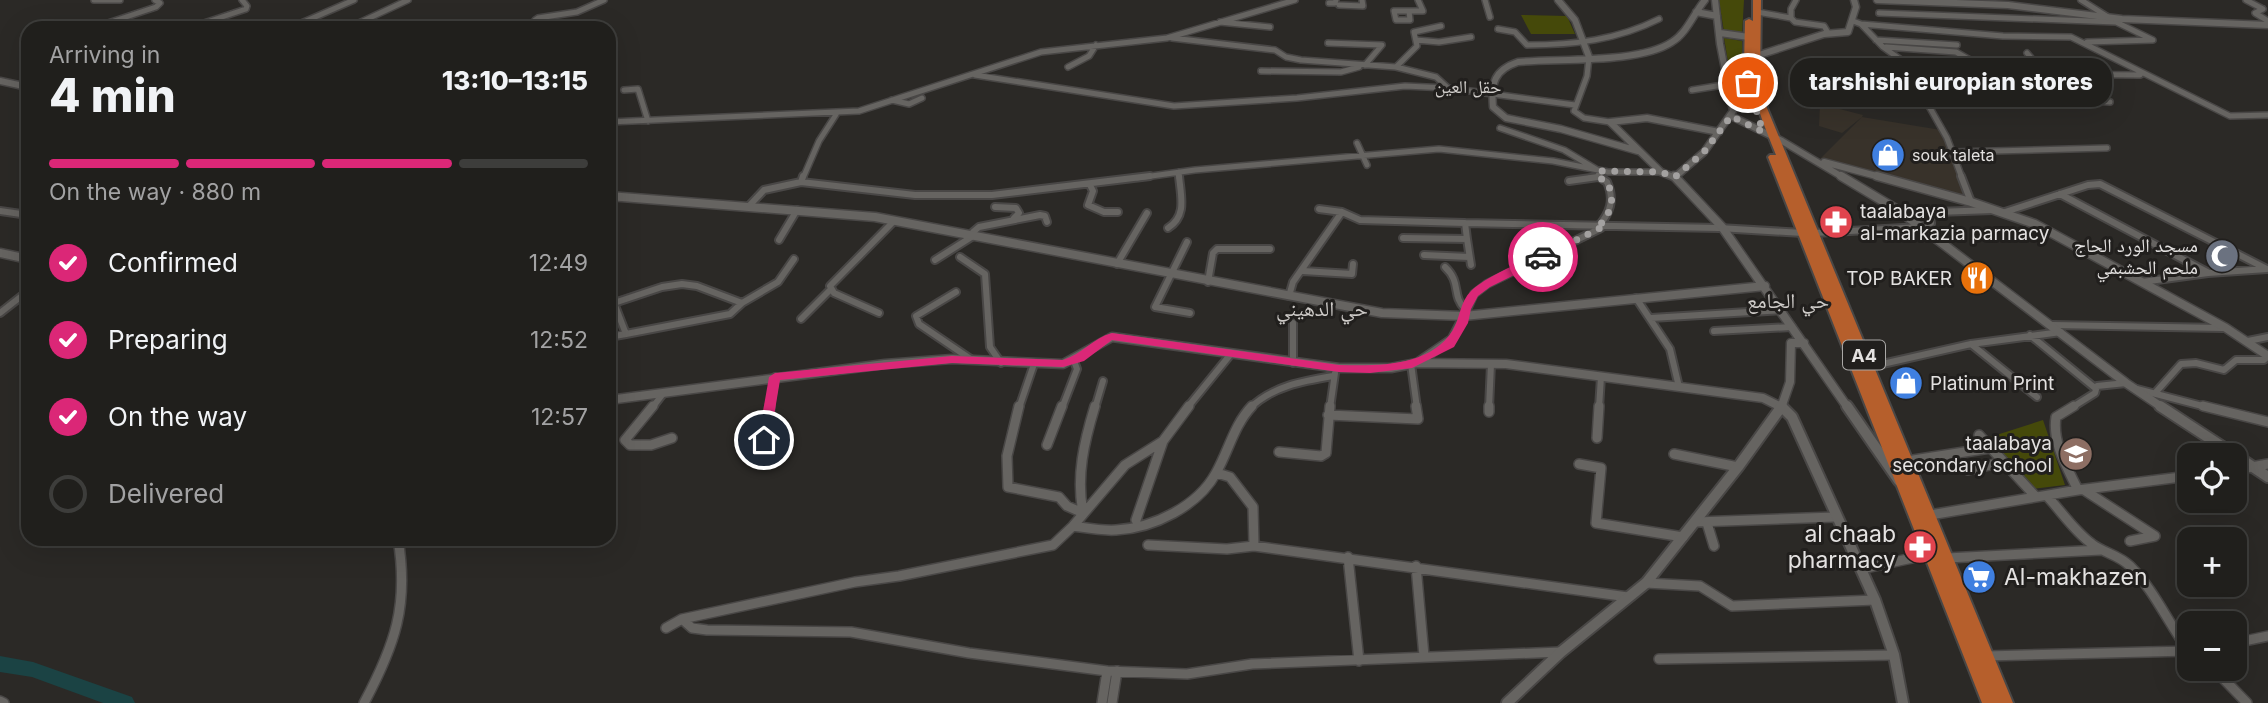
<!DOCTYPE html>
<html lang="en">
<head>
<meta charset="utf-8">
<style>
	:root { --surface:#201f1c; --page:#282725; --text:#f1f3f6; --muted:#a2a2a3; --line:#3d3d3b; --accent:#db2777 }
	body { margin:0; font-family:Inter,"Noto Naskh Arabic",sans-serif; background:var(--page); color:var(--text); height:100vh; display:flex; flex-direction:column; font-size:26px; white-space:nowrap }
	* { box-sizing:border-box; margin:0 }
	p { font-size:23px; color:var(--muted) }
	.icon { flex:none; width:38px; height:38px; fill:none; stroke:currentColor; stroke-width:2; stroke-linecap:round; stroke-linejoin:round }
	.map { position:relative; flex:1; overflow:hidden }
	.drawer { position:absolute; left:21px; top:21px; width:595px; height:525px; display:flex; flex-direction:column; background:var(--surface); border-radius:21px; box-shadow:0 7px 28px #0002,0 0 0 2px var(--line) }
	.drawer>* { flex:none }
	.buttons { position:absolute; left:2177px; top:443px; display:grid; gap:14px }
	.buttons a { display:grid; place-items:center; width:70px; height:70px; border-radius:14px; background:var(--surface); box-shadow:0 7px 28px #0002,0 0 0 2px var(--line); font-size:35px }
	.pin { position:absolute; display:grid; place-items:center; width:60px; height:60px; color:#fff; margin:-30px; border:4px solid #fff; border-radius:50%; box-shadow:0 2px 7px #0007 }
	.courier { position:absolute; display:grid; place-items:center; width:70px; height:70px; margin:-35px; border:5px solid #db2777; border-radius:50%; background:#fff; color:#222; box-shadow:0 2px 9px #0007 }
	.bubble { position:absolute; height:49px; border-radius:21px; background:var(--surface); box-shadow:0 7px 28px #0002,0 0 0 2px var(--line); font-size:23px; font-weight:800; line-height:49px; text-align:center }
	.summary em { font-style:normal; font-weight:800 }
	.summary div { display:flex; flex-direction:column-reverse }
	.summary { display:flex; align-items:center; justify-content:space-between; height:119px; padding:0 28px }
	h1 { font-size:46px; font-weight:800; line-height:52px }
	.bar { display:grid; grid-template-columns:repeat(4,1fr); gap:10px 7px; align-content:center; height:84px; padding:0 28px }
	.bar i { height:9px; border-radius:5px; background:var(--line) }
	.bar .selected { background:var(--accent) }
	.bar p { grid-column:span 4 }
	ol { padding:0 28px; list-style:none }
	li { display:flex; align-items:center; gap:21px; height:77px }
	li p { margin-inline-start:auto }
	li .icon { padding:7px; border-radius:50%; background:var(--accent); color:#fff; stroke-width:4 }
	li:last-child { color:var(--muted) }
	li i { width:38px; height:38px; border:4px solid var(--line); border-radius:50% }
	.map>svg:first-child { display:block }
</style>
</head>
<body>
<div class="map">
<svg width="2268" height="703" viewBox="0 0 2268 703">
	<rect width="100%" height="100%" fill="#2b2926"/>
	<path fill="#38322a" d="M1820,104L1863,115L1862,117L1941,130L1966,194H1950L1819,160L1862,117L1842,133L1819,126Z"/>
	<path fill="#45490a" d="M1719,0H1744L1742,35L1724,32Z
		M1521,15L1567,16L1575,34H1531Z
		M1724,38L1742,41L1743,74L1731,79Z
		M2043,420L2065,485L2032,489L1987,438Z"/>
	<g fill="none" stroke-linecap="round" stroke-linejoin="round">
		<path fill="#1b4344" fill-rule="evenodd" d="M0,656L33,662L132,697L135,703H103L32,677L0,672Z"/>
		<g stroke="#494746" stroke-width="8">
			<path id="minor-far2" d="M94,0H120
				M1485,0L1490,17
				M2246,0L2263,9
				M1329,3H1335L1336,0
				M1339,5L1363,6L1362,0
				M2263,9L2255,13L2268,21
				M1394,11H1409L1410,20H1396Z
				M1409,11H1423L1418,0
				M1757,12L1791,18V9L1796,0
				M1879,13L2116,22L2081,0
				M1791,18L1795,22L1824,26L1827,31
				M1853,21L1861,24L1883,47L1904,62L1947,138L1962,178
				M1220,22L1270,27
				M1861,24L2003,36L2071,37L2230,116L2268,115
				M93,28L156,7L160,3L155,0
				M189,28L246,9L247,6L242,0
				M290,28L354,0
				M348,28L408,0
				M537,28L535,20L538,18L577,12L604,0
				M1498,29L1515,32L1527,45C1574,45 1617,40 1659,19
				M1172,38L1275,50L1286,57L1301,60L1396,67L1436,77L1448,88
				M1416,40L1439,42L1471,37
				M1876,40L1957,45
				M2087,42L2153,40L2116,22
				M1328,43L1382,45L1365,65
				M1886,47L1956,52L1970,60L2007,62L2032,59L2027,53
				M1589,57L1587,76L1574,111L1584,118L1610,122
				M1068,67L1089,56L1096,45
				M1396,67L1417,46L1414,32L1441,26
				M1261,71L1341,72L1359,67
				M2038,74L2140,75
				M975,75L1174,106L1297,98L1405,86L1448,88L1575,105
				M1857,80L1915,84
				M1918,88L2110,102
				M624,90L638,89L648,121
				M1692,90L1729,84
				M892,100L909,104L922,98
				M609,122L859,111L1041,52L1167,38L1295,0
				M1500,128L1564,150L1599,171L1600,178
				M1357,143L1367,165
				M1953,152L2107,148
				M1179,172V178
				M803,178L819,141L837,113
				M1137,178L1195,170L1439,149L1553,161L1608,172H1661
				M1589,178L1598,177"/>
		</g>
		<g stroke="#494746" stroke-width="10">
			<path id="minor-far1" d="M1961,176L1971,202
				M1569,181L1598,177
				M801,182L915,195H992L1150,176
				M1090,185L1093,191L1088,205L1104,212H1118
				M2060,194L2207,272
				M749,206L764,190L801,182L803,176
				M995,207L1016,208L1019,213L1014,218
				M1319,209L1342,212L1360,220L1465,223
				M0,211L28,215
				M2005,212L2088,185L2100,184L2267,269L2208,273L2142,282
				M1598,227C1610,213 1615,200 1607,182L1598,176
				M1168,228C1187,216 1181,197 1179,176
				M1814,233L1921,227L1931,223L1929,215L1936,212L1993,210
				M1403,238L1467,239L1465,223L1719,228L1803,233
				M1467,239L1471,265
				M779,240L797,210
				M1187,242L1155,307L1190,313
				M1424,255L1469,257
				M960,257L985,274L990,347L1001,363
				M935,260L973,236V232L979,227L1040,215L1045,216L1047,222
				M1117,264L1147,213
				M1445,267C1462,283 1451,295 1465,309
				M1303,271L1352,274L1353,264
				M1208,282L1213,253L1217,249H1270
				M682,284L697,286L742,303L730,314L626,334L614,303L662,287Z
				M956,292L916,316L919,324L972,360
				M1289,296L1293,282L1342,212
				M1636,298L1670,349L1679,387
				M742,303L778,282L794,259
				M0,313L28,291
				M879,313L834,293L830,286L894,221
				M1464,316L1474,294L1487,284L1601,228
				M1651,318L1782,310
				M801,319L831,289
				M1293,323V363
				M2052,325L2223,328
				M1714,331L1792,327
				M2030,335L2095,388
				M609,337L626,334
				M2248,341L2268,337
				M1971,344L2037,397
				M1411,364L1417,408
				M1869,367L1971,344L2061,332
				M2133,388L2210,408
				M2156,392L2181,364L2196,363L2224,370L2236,360H2264L2268,356
				M652,408L662,395
				M770,408L775,377
				M1019,408L1034,364
				M1062,408L1077,369L1074,361
				M1095,408L1103,381
				M1187,408L1230,355
				M1250,408C1273,386 1303,381 1333,376
				M1330,408L1335,373
				M1489,408L1491,364
				M1599,408L1601,377
				M2071,408L2095,393L2097,386L2126,383"/>
		</g>
		<g stroke="#494746" stroke-width="12">
			<path id="minor" d="M653,406L625,440L630,445H651L672,438
				M1019,406L1007,456L1008,487L1059,497L1067,506L1083,513
				M2074,406L2056,417C2052,443 2067,467 2078,490
				M2203,406L2268,422
				M1489,412V406
				M1328,415L1418,419L1416,406
				M1979,435L2036,497
				M1597,438L1599,406
				M764,440L770,406
				M1047,445L1062,406
				M1279,452L1321,456L1326,453L1330,406
				M1674,454L1738,467
				M1907,461L1990,448
				M1579,464L1601,468L1596,523L1683,537
				M1968,470L2003,462
				M2235,470L2268,464
				M1217,473L1230,477L1253,507L1254,546
				M2084,490L2155,536L2130,541
				M2047,496C2061,511 2075,532 2092,544C2104,553 2119,555 2130,566C2155,591 2168,623 2189,651
				M1083,513C1076,476 1084,442 1095,406
				M1930,515L2078,490L2189,476
				M1136,520L1163,441
				M1696,522L1835,517
				M1707,523L1714,546
				M1073,526C1087,528 1102,531 1116,530C1154,528 1198,506 1216,473C1229,450 1234,425 1252,406
				M1148,545L1227,549L1254,546L1628,597
				M1348,557L1359,661
				M1947,558L2101,550
				M1416,566L1424,656
				M1861,569L1931,554
				M1646,583L1700,586L1732,606L1875,600
				M682,619L692,628L707,630L851,632L969,653L1107,671L1187,674L1252,664L1560,652
				M666,628L682,619L855,582L899,576L1053,545L1073,526L1125,465L1163,441L1189,406
				M2235,643L2268,636
				M1986,656L2189,651
				M1659,659L1894,655
				M2213,668L2247,703
				M0,701L4,703
				M364,703C395,645 409,605 398,539
				M1102,703L1107,671
				M1112,703L1117,671"/>
		</g>
		<g stroke="#494746" stroke-width="9">
			<path id="tertiary-far2" d="M1558,0L1575,20L1589,57
				M1877,0L2008,5L2122,19L2268,25
				M1696,12L1717,16
				M1720,33L1756,38
				M1756,56L1824,34L1848,32L1856,7L1854,0
				M0,81L28,87
				M1731,116L1782,141L1844,178
				M1638,151L1561,129L1506,118L1493,107C1491,83 1494,70 1518,62C1558,58 1639,64 1672,42C1687,33 1694,13 1705,0
				M1824,162L1884,178
				M1675,177L1704,152L1733,111L1720,44L1715,0
				M1676,178L1661,172L1610,122L1647,118L1719,132"/>
		</g>
		<g stroke="#494746" stroke-width="11">
			<path id="tertiary-far1" d="M1674,176L1722,227L1848,408
				M1841,176L1901,212L2126,383L2163,408
				M1877,176L1971,202L2035,224L2226,328L2268,356
				M609,196L875,217L1382,313L1464,316
				M0,253L28,259
				M1417,363L1452,339L1464,316L1765,286
				M609,400L885,364L952,359L1063,364L1112,337L1339,368H1391L1417,363L1506,364L1763,398L1783,408
				M1781,408L1790,382L1791,343H1804"/>
		</g>
		<g stroke="#494746" stroke-width="14">
			<path id="tertiary" d="M1781,406L1792,417L1875,600L1894,655L1903,703
				M1847,406L1899,481
				M2160,406L2235,455
				M2235,455L2268,477
				M1507,703L1561,652L1646,583L1738,467L1782,406"/>
		</g>
		<g stroke="#494746" stroke-width="4">
			<path id="trunk" d="M1753,0H1761L1760,78L1767,108L2013,703H1982L1768,157L1770,155H1776C1765,126 1751,98 1752,67L1748,69L1744,66L1745,21L1749,19L1753,21Z"/>
		</g>
		<use href="#minor-far2" stroke="#666461" stroke-width="5"/>
		<use href="#minor-far1" stroke="#666461" stroke-width="6"/>
		<use href="#minor" stroke="#666461" stroke-width="9"/>
		<use href="#tertiary-far2" stroke="#666461" stroke-width="6"/>
		<use href="#tertiary-far1" stroke="#666461" stroke-width="8"/>
		<use href="#tertiary" stroke="#666461" stroke-width="10"/>
		<use href="#trunk" fill="#b65f2c" fill-rule="evenodd"/>
	</g>
	<path fill="#db2777" d="M1543,254L1548,257L1547,259L1490,287L1478,296L1471,309L1468,323L1454,347L1412,368L1370,373L1339,372L1112,340L1084,361L1063,367L952,363L780,380L770,440L764,444L758,440L769,377L775,373L952,356L1063,360C1082,354 1093,338 1112,333L1339,365C1378,366 1430,367 1453,330C1460,318 1460,302 1471,291C1485,277 1524,260 1543,254Z"/>
	<g fill="none" stroke-linecap="round" stroke-linejoin="round">
		<path stroke="#a3a1a0" stroke-width="7" stroke-dasharray="0 12.6" d="M1543,257L1602,227H1598C1611,213 1616,200 1607,182L1598,177L1600,171L1661,172L1675,177L1704,152L1731,116L1763,132L1748,83"/>
	</g>
	<defs>
		<g id="shop-disc" transform="scale(1.75)"><circle r="9.5" fill="#3f7fe0" stroke="#211f1d"/><path d="M-5-2.5h2.3a2.7 3.5 0 0 1 5.4 0H5L5.5 6h-11ZM-1.5-2.5h3a1.5 2.3 0 0 0-3 0Z" fill="#fff"/></g>
		<g id="pharmacy-disc" transform="scale(1.75)"><circle r="9.5" fill="#e0444e" stroke="#211f1d"/><path d="M-2-6h4v4h4v4h-4v4h-4v-4h-4v-4h4Z" fill="#fff"/></g>
		<g id="mosque-disc" transform="scale(1.75)"><circle r="9.5" fill="#6b7280" stroke="#211f1d"/><path d="M3.5-4.9A6 6 0 1 0 3.5 4.9A5 5 0 1 1 3.5-4.9Z" fill="#fff"/></g>
		<g id="restaurant-disc" transform="scale(1.75)"><circle r="9.5" fill="#e8710a" stroke="#211f1d"/><path d="M-5-6h1v4h1v-4h1v4h1v-4h1v5L-1.5 .5V6h-2V.5L-5-1ZM5-6V6H3V1.5H1.5Q1.5-4 5-6Z" fill="#fff"/></g>
		<g id="school-disc" transform="scale(1.75)"><circle r="9.5" fill="#8d6e63" stroke="#211f1d"/><path d="M0-5L7-2L0 1L-7-2ZM-4 1L0 2.5L4 1V4Q0 6-4 4Z" fill="#fff"/></g>
		<g id="supermarket-disc" transform="scale(1.75)"><circle r="9.5" fill="#3f7fe0" stroke="#211f1d"/><path d="M-6-5.5h2.5l.6 2H6L4.5 2H-2.5L-4.4-4H-6ZM-1.5 3.2a1.3 1.3 0 1 0 .1 0ZM3 3.2a1.3 1.3 0 1 0 .1 0Z" fill="#fff"/></g>
	</defs>
	<g fill-rule="evenodd">
		<use href="#shop-disc" x="1888" y="155"/>
		<use href="#pharmacy-disc" x="1836" y="222"/>
		<use href="#mosque-disc" x="2222" y="256"/>
		<use href="#restaurant-disc" x="1977" y="278"/>
		<use href="#shop-disc" x="1906" y="383"/>
		<use href="#school-disc" x="2076" y="454"/>
		<use href="#pharmacy-disc" x="1920" y="547"/>
		<use href="#supermarket-disc" x="1979" y="577"/>
	</g>
	<g text-anchor="middle" dominant-baseline="central" stroke-width="6" stroke-linejoin="round" paint-order="stroke">
		<g font-size="16" fill="#e4e2e1" stroke="#211f1d" text-anchor="start">
			<text x="1912" y="155">souk taleta</text>
		</g>
		<g font-size="18" fill="#cfccc9" stroke="#211f1d">
			<text x="1468" y="86">حقل العين</text>
		</g>
		<rect fill="#211f1d" stroke="#aaa8a6" stroke-width="2" x="1843" y="340.5" width="42" height="29" rx="5"/>
		<g font-size="18" font-weight="bold" fill="#e4e2e1">
			<text x="1864" y="355">A4</text>
		</g>
		<g font-size="19" fill="#e4e2e1" stroke="#211f1d" text-anchor="end">
			<text x="1860" y="211" text-anchor="start">taalabaya<tspan x="1860" dy="22">al-markazia parmacy</tspan></text>
			<text x="2198" y="245">مسجد الورد الحاج<tspan x="2198" dy="22">ملحم الحشبمي</tspan></text>
			<text x="1952" y="278">TOP BAKER</text>
			<text x="1930" y="383" text-anchor="start">Platinum Print</text>
			<text x="2052" y="443">taalabaya<tspan x="2052" dy="22">secondary school</tspan></text>
		</g>
		<g font-size="21" fill="#cfccc9" stroke="#211f1d">
			<text x="1788" y="300">حي الجامع</text>
			<text x="1322" y="308">حي الدهيني</text>
		</g>
		<g font-size="23" fill="#e4e2e1" stroke="#211f1d" text-anchor="end">
			<text x="1896" y="534">al chaab<tspan x="1896" dy="26">pharmacy</tspan></text>
			<text x="2004" y="577" text-anchor="start">Al-makhazen</text>
		</g>
	</g>
</svg>
<div class="buttons">
<a><svg class="icon" aria-label="locate" viewBox="0 0 24 24"><circle cx="12" cy="12" r="6"/><path d="M12 2v4M12 18v4M2 12h4M18 12h4"/></svg></a>
<a>+</a>
<a>−</a>
</div>
<div class="pin" style="left:1748px;top:83px;background:#ea580c"><svg class="icon" aria-label="bag" viewBox="0 0 24 24"><path d="M5 8h14l-1 12H6zM9 8a3 3 0 0 1 6 0"/></svg></div>
<div class="pin" style="left:764px;top:440px;background:#1f2937"><svg class="icon" aria-label="home" viewBox="0 0 24 24"><path d="M3 11l9-7 9 7M6 9v11h12V9"/></svg></div>
<div class="courier" style="left:1543px;top:257px"><svg class="icon" aria-label="car" viewBox="0 0 24 24"><path d="M5 17H2v-5l4-1 3-4h7l3 4 3 1v5h-3M9 17h6M6 11h13"/><circle cx="7" cy="17" r="2"/><circle cx="17" cy="17" r="2"/></svg></div>
<div class="bubble" style="left:1790px;top:58px;width:322px">tarshishi europian stores</div>
<section class="drawer">
<div class="summary"><div><h1>4 min</h1><p>Arriving in</p></div><em>13:10–13:15</em></div>
<div class="bar"><i class="selected"></i><i class="selected"></i><i class="selected"></i><i></i><p>On the way · 880 m</p></div>
<ol>
<li><svg class="icon" aria-label="check" viewBox="0 0 24 24"><path d="M5 12l5 5 9-10"/></svg>Confirmed<p>12:49</p></li>
<li><svg class="icon" aria-label="check" viewBox="0 0 24 24"><path d="M5 12l5 5 9-10"/></svg>Preparing<p>12:52</p></li>
<li><svg class="icon" aria-label="check" viewBox="0 0 24 24"><path d="M5 12l5 5 9-10"/></svg>On the way<p>12:57</p></li>
<li><i></i>Delivered</li>
</ol>
</section>
</div>
</body>
</html>
